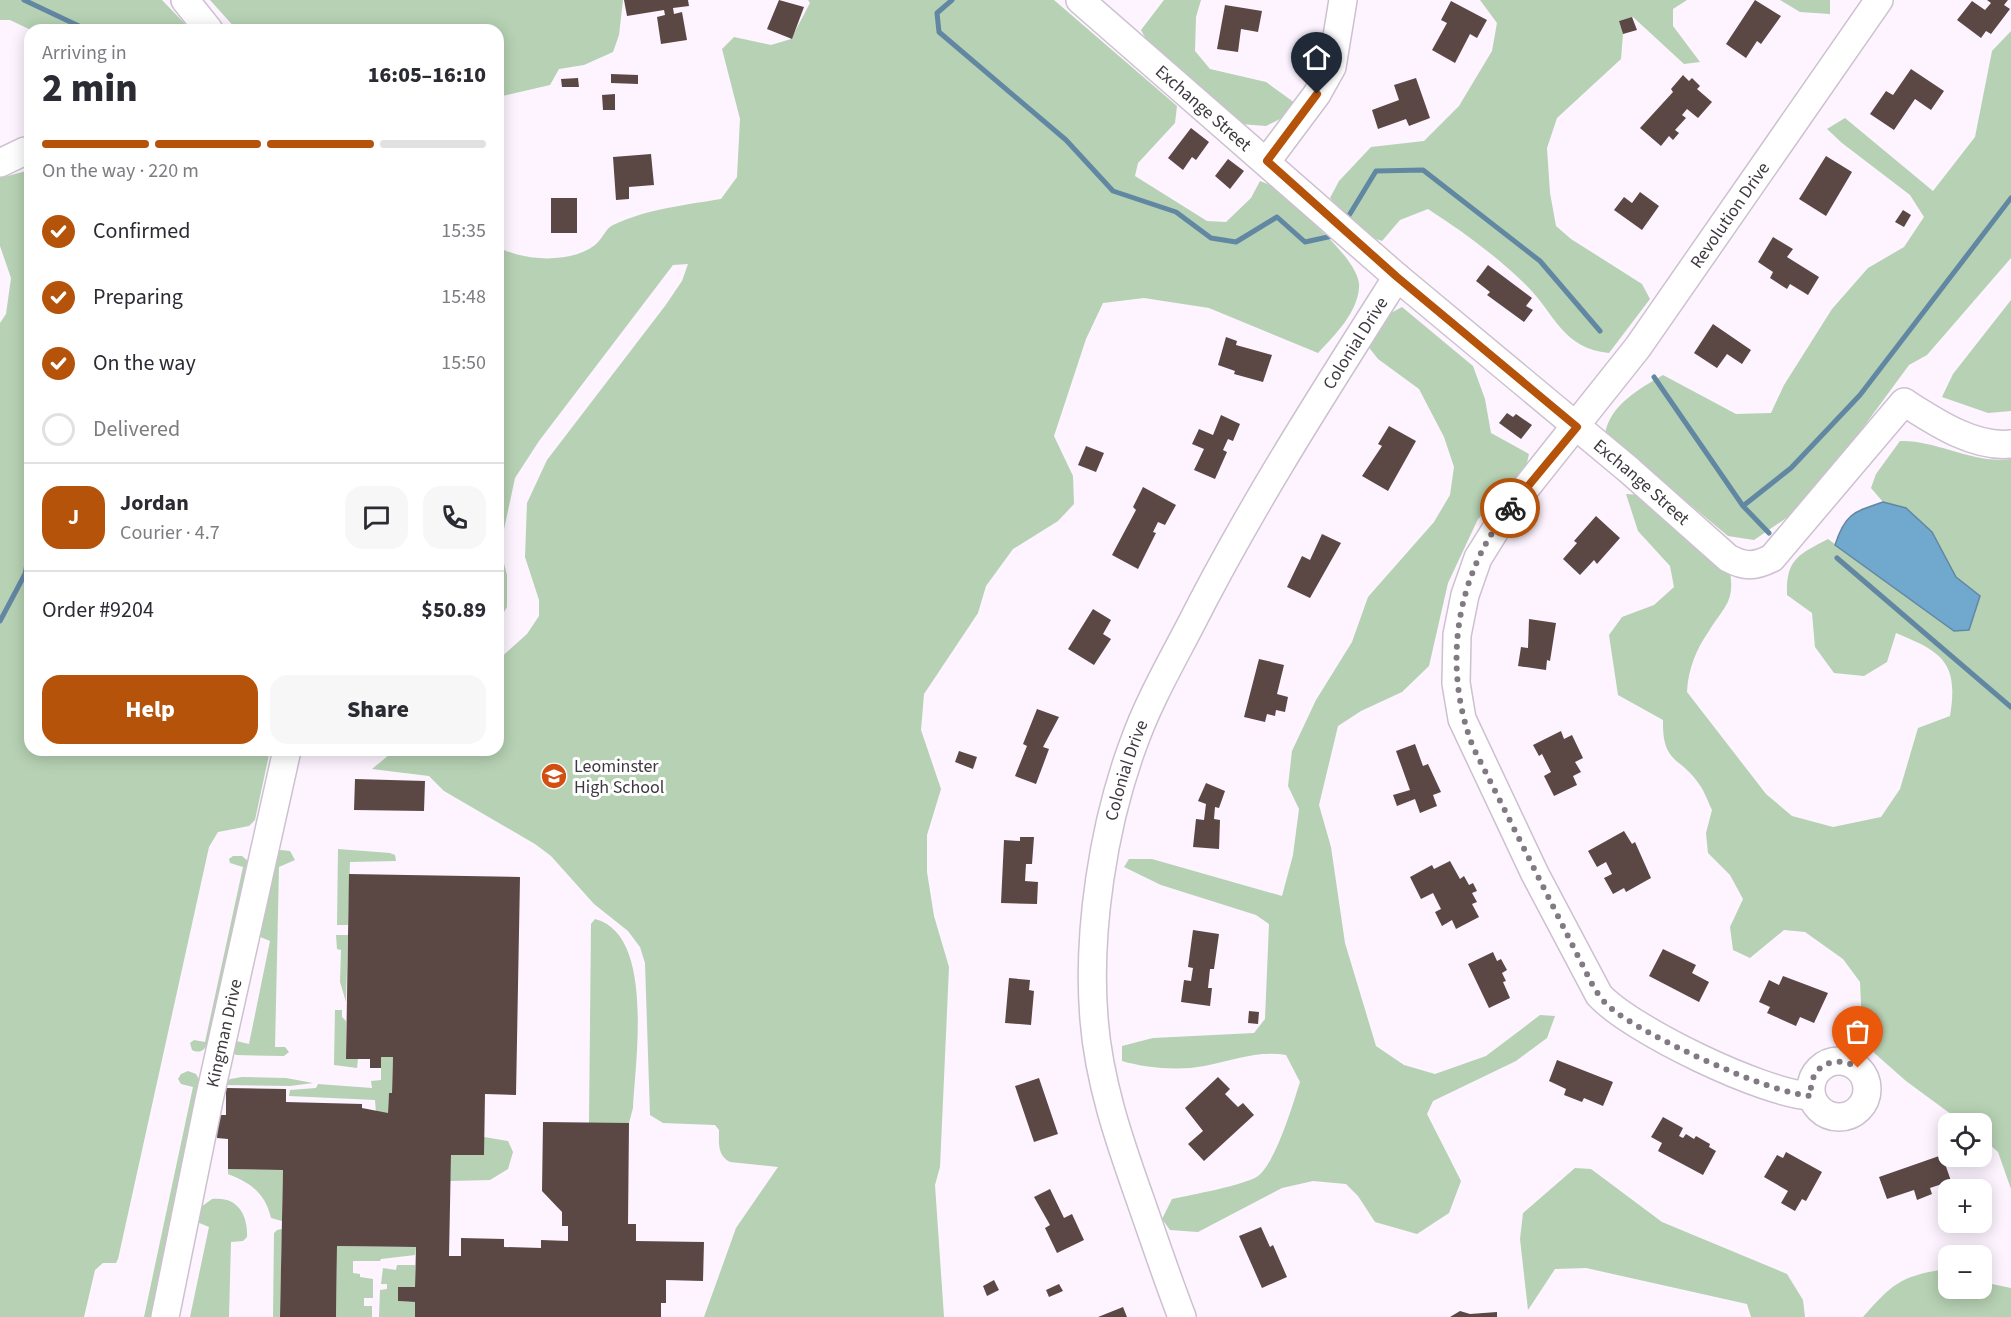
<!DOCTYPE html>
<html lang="en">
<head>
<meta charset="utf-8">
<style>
	:root { --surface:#fff; --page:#f7f7f7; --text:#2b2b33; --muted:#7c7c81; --line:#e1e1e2; --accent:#b45309 }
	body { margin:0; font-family:"Source Sans 3",sans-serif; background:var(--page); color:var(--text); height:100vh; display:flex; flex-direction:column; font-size:22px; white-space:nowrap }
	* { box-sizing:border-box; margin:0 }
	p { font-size:20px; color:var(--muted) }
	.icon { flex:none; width:33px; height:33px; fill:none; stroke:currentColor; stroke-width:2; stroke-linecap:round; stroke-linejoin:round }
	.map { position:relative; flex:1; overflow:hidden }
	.panel { position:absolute; left:24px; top:24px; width:480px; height:732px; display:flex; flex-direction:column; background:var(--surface); border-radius:18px; box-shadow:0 3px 15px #0003 }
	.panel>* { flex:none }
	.tools { position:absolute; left:1938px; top:1113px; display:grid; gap:12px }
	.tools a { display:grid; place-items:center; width:54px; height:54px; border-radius:12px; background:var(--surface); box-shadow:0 3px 15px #0003; font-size:30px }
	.pin { position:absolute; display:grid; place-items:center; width:51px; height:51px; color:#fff; margin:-62px -26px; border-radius:50% 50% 50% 0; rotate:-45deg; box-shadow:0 0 6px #0007 }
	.pin .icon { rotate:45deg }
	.courier { position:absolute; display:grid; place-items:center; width:60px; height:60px; margin:-30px; border:4px solid #b45309; border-radius:50%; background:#fff; color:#222; box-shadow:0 2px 8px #0007 }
	.headline em { font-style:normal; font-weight:800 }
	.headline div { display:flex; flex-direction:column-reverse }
	.headline { display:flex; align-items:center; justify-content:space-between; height:102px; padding:0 18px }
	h1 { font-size:39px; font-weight:800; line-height:45px }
	.bar { display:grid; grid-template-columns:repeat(4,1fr); gap:9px 6px; align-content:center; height:72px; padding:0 18px }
	.bar i { height:8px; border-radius:4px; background:var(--line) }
	.bar .selected { background:var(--accent) }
	.bar p { grid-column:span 4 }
	.line { display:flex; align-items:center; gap:15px; padding:0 18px; border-top:2px solid var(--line) }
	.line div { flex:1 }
	.round { display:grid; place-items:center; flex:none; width:63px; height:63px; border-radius:18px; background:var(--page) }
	ol { padding:0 18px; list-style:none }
	li { display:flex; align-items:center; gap:18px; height:66px }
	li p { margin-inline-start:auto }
	li .icon { padding:6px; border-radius:50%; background:var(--accent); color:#fff; stroke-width:4 }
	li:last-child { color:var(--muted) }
	li i { width:33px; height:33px; border:3px solid var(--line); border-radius:50% }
	.cta { display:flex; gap:12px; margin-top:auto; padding:12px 18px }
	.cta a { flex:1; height:69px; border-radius:18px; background:var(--accent); color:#fff; font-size:24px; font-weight:800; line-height:69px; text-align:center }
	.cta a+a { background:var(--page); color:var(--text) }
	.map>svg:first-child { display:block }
</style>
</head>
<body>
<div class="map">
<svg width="2011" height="1317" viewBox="0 0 2011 1317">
	<rect width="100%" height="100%" fill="#fdf4ff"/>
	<path fill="#b6d1b3" d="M0,0H162L191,30H31L10,20H0Z
		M210,0H623L619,35L613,52L584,65L559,69L550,85L498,97V30H237Z
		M808,0H1054L1177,106L1175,123L1138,163L1135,176L1207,221L1226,222L1251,198L1260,181L1270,185C1291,204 1363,260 1359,288C1357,313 1335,335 1318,353L1209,308L1144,298L1103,303L1086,339L1054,436L1073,476L1074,504L1058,521L1013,549L986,586L978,613L924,694L921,730L941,789L927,835V872L934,916L949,967L940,1167L935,1185L944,1317H704L736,1228L778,1167L730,1162C717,1155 719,1143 719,1130L715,1125L663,1123L650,1115L645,963L640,947L628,931L594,904L551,856L535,844L444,791L429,776L372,769L395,750H498V660L527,634L539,616V600L525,557L527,503L547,460L665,306L682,281L688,264L673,265L539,441L515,478L500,548L507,575V607L498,622V247C523,261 570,264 595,245C602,240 605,229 613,225C647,209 685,205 721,199L737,177L740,119L722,49L734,37L771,45L791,39L810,3Z
		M1164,0H1201L1196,17L1195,51L1210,69L1266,82L1295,103L1286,116L1266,126L1240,124L1147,41L1141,30Z
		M1480,0H1687L1673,9V26L1700,62L1684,64L1633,17L1619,21L1623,34L1621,59L1557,118L1547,148L1550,193L1556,226L1571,239L1642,284L1650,299L1609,353C1562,348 1556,315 1527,286C1498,257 1462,231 1428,209L1400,220L1382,241L1364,235L1330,198L1339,181L1371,147L1424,141L1459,106L1492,51L1497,23Z
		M1780,0H1830V14L1800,12Z
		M2011,31V258L1927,355L1909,365L1807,504L1754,540L1728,536L1605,434C1610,405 1639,389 1663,375L1736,414L1771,413L1784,385L1832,309L1868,268L1904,247L1924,217L1910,195L1842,143L1827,129L1845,118L1933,191L1975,137L1992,51Z
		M30,170V750H270L255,820L249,826L218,832L209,847L118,1259L116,1263H103L95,1270L84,1317H0V323L6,314L11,278L0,246V178Z
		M2011,300V411L1988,413L1942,397L1953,374Z
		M1402,307L1473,366L1485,399L1491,433L1529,454L1524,476L1478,519L1448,583L1429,666L1402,692L1361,711L1338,726L1319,805L1331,847L1345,943L1376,1046L1404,1065L1435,1074L1486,1056L1540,1015L1555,1016L1547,1038L1516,1061L1433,1101L1427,1114L1461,1181L1449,1213L1417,1234L1375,1222L1358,1196L1346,1184L1313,1181L1282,1188L1198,1232L1170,1230L1162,1219L1172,1199C1190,1195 1246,1185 1258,1176C1276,1162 1293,1104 1300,1082L1286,1055C1258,1050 1232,1061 1204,1066C1178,1071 1146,1068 1122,1061V1046L1153,1038L1254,1033L1265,1019L1269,924L1256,915L1161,885L1124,867L1129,859H1152L1282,896L1293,855L1299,809L1288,786L1292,751L1316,700L1352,642L1368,597L1434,522L1450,495L1454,467L1444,437L1419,389L1378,359L1367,345L1389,314Z
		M1900,441C1938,440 1971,464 2011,459V1189L1998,1152L1982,1138V1124L1963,1123L1906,1081L1872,1051L1862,1027L1860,982L1843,959L1805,932L1784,930L1750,958L1733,950L1730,927L1743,899L1730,875L1708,853L1706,833L1712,810C1708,802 1705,792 1699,784C1680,756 1662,764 1663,720L1618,695L1609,635L1622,617L1654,605L1674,587L1670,566L1638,531L1626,494L1641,495L1730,572C1735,602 1724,607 1709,631C1696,649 1688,670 1687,692L1766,794L1792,816L1833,827L1881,817L1900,789L1918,728L1950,716C1959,662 1942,652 1896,633L1887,662L1864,676L1834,673L1815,647L1812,613L1787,595C1786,559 1798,555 1828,539L1954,630H1969L1980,596L1956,577L1932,532L1906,508L1883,502L1871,488L1876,474Z
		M338,849L390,853L395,855L396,861L350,862L348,925H337Z
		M281,850L290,851L295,860L279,867L275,1047H285L289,1052L284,1056L236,1055L232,1051L236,1041L249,1044L270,941L258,936L277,852Z
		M233,856H242L249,862L209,1042C205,1050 200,1054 192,1050L190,1043L194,1040L205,1042L243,867L230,863L229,859Z
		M595,919C655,934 635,1062 633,1108L629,1123H589L591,924Z
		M336,935H348L346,1002L340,982L341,950L337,949Z
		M335,1010H342V1017L346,1021V1059H358L357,1068L334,1065Z
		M381,1057H393L392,1093H389L388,1113H376L375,1100L289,1096L290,1090L316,1088L318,1084L372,1088L371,1081L381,1080Z
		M188,1071L196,1074L200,1081L153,1317H144L193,1087L181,1084L178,1079L181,1074Z
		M242,1077L286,1078L313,1083L290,1086L224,1085L230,1079Z
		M484,1137L508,1141L513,1152L508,1169L490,1180L450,1181L451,1155H484Z
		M1575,1168L1591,1169L1662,1222L1787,1274L1803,1300L1805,1317H1751L1747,1304L1586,1268L1555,1269L1528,1310L1520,1239L1523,1213Z
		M228,1169L283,1170L282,1221L271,1218C265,1193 251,1183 228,1174Z
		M212,1199C238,1196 248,1215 247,1237L243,1241L231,1242L229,1317H190L209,1227L197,1222L201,1207Z
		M282,1229L280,1317H273L274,1233L277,1230Z
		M337,1246L416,1247L415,1255L381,1259L380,1261H353V1273L360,1274V1277L373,1279V1298H364V1306H372V1317H336Z
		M397,1265H415V1287H398V1301L415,1302V1317H379L380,1290L387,1289V1284H381L383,1268L396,1270Z
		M1946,1269L1948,1270V1288H1982V1282L2011,1288V1317H1863C1893,1283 1901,1276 1946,1269Z"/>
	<path fill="#71a8ce" stroke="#6287a3" stroke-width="1.5" d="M1883,502L1906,508L1932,532L1956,577L1980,596L1969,630L1954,631L1835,545C1845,514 1853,512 1883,502Z"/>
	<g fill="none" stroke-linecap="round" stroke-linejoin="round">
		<path stroke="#6287a3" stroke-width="5" d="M24,0L81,27V30
			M952,0L937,13L939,32L1066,140L1113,191L1176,212L1211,238L1236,242L1277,217L1305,242L1337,235
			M1345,222L1376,171L1423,170L1540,261L1600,331
			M1654,377L1743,506L1769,533
			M1743,506L1791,468L1860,395L2011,198
			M1837,558L2011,707
			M0,621L25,574L30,549"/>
	</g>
	<path fill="#5b4845" d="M624,0H688L689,6L673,8L674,14L682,12L687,40L661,44L657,17L665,15L664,10L627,16Z
		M779,0L804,7L792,39L767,29Z
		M1755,0L1781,16L1761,44L1757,41L1746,58L1726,44Z
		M1987,0H2008L2004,5L2010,9L1991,34L1986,31L1981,38L1957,20L1972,1L1985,10L1991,3Z
		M1451,1L1487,20L1477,38L1470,34L1455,63L1432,50L1447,23L1441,20Z
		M1225,5L1262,11L1258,32L1241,29L1238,52L1217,49Z
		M1632,17L1637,30L1623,34L1619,21Z
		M1911,69L1944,91L1931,110L1915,99L1894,130L1870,114L1886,91L1893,95Z
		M611,74L638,75V84L611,83Z
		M1683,75L1689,81L1692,78L1700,86L1697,89L1712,102L1698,118L1687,109L1682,115L1686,118L1675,130L1679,133L1673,140L1669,136L1661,146L1640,128L1673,92L1671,89Z
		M578,78L579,87H562L561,79Z
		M1416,78L1430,118L1409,126L1406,119L1378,129L1372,110L1399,100L1394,85Z
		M615,94V110H603L602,95Z
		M1191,128L1209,142L1196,160L1192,157L1183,170L1168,158Z
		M651,154L654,185L629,187V199L616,200L613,157Z
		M1826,156L1852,172L1826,216L1799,199Z
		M1228,159L1244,171L1230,189L1215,176Z
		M1640,192L1659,206L1642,230L1614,210L1624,197L1632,203Z
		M551,198H577V233H551Z
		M1903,210L1911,215L1904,227L1895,222Z
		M1773,237L1793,249L1787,257L1819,277L1808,295L1790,284L1787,289L1770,278L1773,272L1758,262Z
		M1488,265L1532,298L1526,306L1533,310L1524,322L1487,295L1490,292L1476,281Z
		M1713,324L1751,350L1742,364L1727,354L1717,368L1694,353Z
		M1226,337L1237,341L1236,345L1272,355L1263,382L1234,374L1235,371L1218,365Z
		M1507,413L1513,417L1516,414L1532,425L1521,439L1499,423Z
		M1221,415L1240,424L1233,441L1228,439L1223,450L1227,452L1215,479L1194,470L1204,449L1192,444L1199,429L1213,435Z
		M1389,426L1416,441L1388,491L1362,476L1382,446L1378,444Z
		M1086,446L1104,453L1096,472L1078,465Z
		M1143,487L1176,505L1165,525L1158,522L1153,532L1156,533L1138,569L1112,555L1136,510L1133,507Z
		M1596,516L1620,538L1597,564L1594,560L1580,575L1563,559L1577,543L1574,541Z
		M1322,534L1341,543L1310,598L1287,587L1302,556L1310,560Z
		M1093,609L1111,620L1103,634L1111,639L1094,665L1068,649Z
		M1529,619L1556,623L1550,661L1547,660L1546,670L1518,666L1521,647L1528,648Z
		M1259,659L1284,665L1277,694L1288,697L1285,712L1276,710L1275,716L1267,714L1265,722L1244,717Z
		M1037,709L1059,717L1043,747L1049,749L1036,784L1015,776L1027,746L1023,744Z
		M1561,731L1564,739L1572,735L1583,758L1575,762L1581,772L1573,776L1577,785L1554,796L1544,776L1551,772L1542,754L1539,756L1533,745Z
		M1415,744L1423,766L1428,764L1441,792L1433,795L1437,806L1420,813L1415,799L1397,806L1393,795L1410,790L1396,751Z
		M959,751L977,757L973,769L955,762Z
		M355,779L425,781L424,811L354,810Z
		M1206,783L1225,791L1219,808L1215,807L1214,819L1220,820L1219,849L1193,847L1196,819L1204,820L1206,804L1198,801Z
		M1624,831L1632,844L1635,842L1651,878L1626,892L1624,888L1613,894L1604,878L1612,874L1606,862L1597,867L1588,851Z
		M1020,837H1034L1032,864H1026L1025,881L1038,882L1037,904L1001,903L1004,840L1020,841Z
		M1450,861L1460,879L1464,876L1469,885L1473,883L1477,891L1472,893L1477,902L1472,904L1479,917L1456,929L1452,920L1442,926L1435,912L1441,909L1433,893L1421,899L1410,877L1432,865L1434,869Z
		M349,874L520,877L516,1095L485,1094L484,1155H451L449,1256H461V1238L504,1239V1247L541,1248V1240L568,1241V1226H562V1212L542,1191L543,1122L629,1123L628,1224H636V1241L704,1242L703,1281L666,1280V1303H661V1317H415V1302L398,1301V1287H415L416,1247L337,1246L336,1317H280L283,1170L228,1169V1139L217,1138L218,1115H226V1088L286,1089V1102L362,1104V1108L388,1113L389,1093H392L393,1057H381V1068H370V1059H346Z
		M1193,930L1219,934L1214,969H1210L1208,988H1212L1210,1006L1181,1002L1184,980L1191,981L1193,968L1188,967Z
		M1663,949L1696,965L1692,973L1709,982L1699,1002L1649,976Z
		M1493,952L1497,961L1501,959L1507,970L1502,973L1506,981L1503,982L1510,998L1489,1008L1468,964Z
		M1783,976L1828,993L1814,1023L1800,1017L1796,1026L1767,1013L1770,1007L1759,1002L1769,980L1779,985Z
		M1009,978L1030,980L1029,990L1034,991L1031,1025L1005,1023Z
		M1249,1011L1259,1012L1258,1024L1248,1023Z
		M1557,1060L1613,1082L1603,1106L1584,1098L1582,1102L1564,1095L1566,1089L1549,1081Z
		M1218,1077L1230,1089L1225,1094L1238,1107L1243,1103L1254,1115L1204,1161L1188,1144L1203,1131L1185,1108Z
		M1039,1078L1058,1134L1034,1142L1015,1086Z
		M1663,1117L1683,1128L1679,1136L1683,1138L1686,1134L1694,1139L1696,1136L1710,1144L1709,1147L1716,1151L1703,1175L1658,1151L1662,1143L1651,1137Z
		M1786,1152L1822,1172L1806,1201L1802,1199L1795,1211L1781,1203L1788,1191L1764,1177L1777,1155L1783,1158Z
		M1942,1155L1951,1181L1930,1188L1932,1194L1917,1200L1914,1190L1887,1199L1879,1177Z
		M1050,1189L1064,1218L1072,1214L1084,1240L1057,1253L1045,1228L1050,1225L1034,1197Z
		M1261,1227L1270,1247L1273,1245L1287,1277L1262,1288L1239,1236Z
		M994,1280L999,1290L987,1296L983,1286Z
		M1059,1284L1063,1291L1049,1297L1046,1290Z
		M1123,1307L1127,1317H1098Z
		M1460,1311L1470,1314L1497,1312V1317H1450Z"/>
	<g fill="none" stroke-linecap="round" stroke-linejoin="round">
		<g stroke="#cdc0d0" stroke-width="30">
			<g id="minor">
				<path d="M185,0L209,30"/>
				<path id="s1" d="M1080,0L1397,277L1629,470L1728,558C1745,567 1754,567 1772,558L1904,402C1934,421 1973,448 2011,444"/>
				<path d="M1267,161L1317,94L1332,67L1343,0"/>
				<path d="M0,163L25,151"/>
				<circle cx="1839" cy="1089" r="28"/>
				<path id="s2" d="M1811,1096C1764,1094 1631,1030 1599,995L1535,874L1462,719L1456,683L1457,635L1465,595L1478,558L1506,513L1638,347L1879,0"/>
				<path id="s3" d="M165,1317L209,1100L287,750"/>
				<path id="s4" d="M1182,1317C1167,1278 1154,1239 1140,1199C1119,1140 1099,1082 1094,1019C1087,933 1103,826 1133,745C1147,705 1169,666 1189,628C1250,507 1324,392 1397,277"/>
			</g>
		</g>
		<use href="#minor" stroke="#fff" stroke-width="27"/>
	</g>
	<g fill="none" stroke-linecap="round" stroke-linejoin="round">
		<path stroke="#817a82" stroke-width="6" stroke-dasharray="0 10.8" d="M1510,508C1455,575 1442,667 1473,747L1592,984C1597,993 1604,1003 1612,1009C1644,1036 1771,1094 1811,1096C1808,1066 1834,1053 1858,1068"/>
		<path stroke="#b45309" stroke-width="8" d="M1317,94L1267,161L1397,277L1577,427L1510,508"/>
	</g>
	<defs>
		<g id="school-disc" transform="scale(1.35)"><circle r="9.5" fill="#d34e11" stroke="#fff"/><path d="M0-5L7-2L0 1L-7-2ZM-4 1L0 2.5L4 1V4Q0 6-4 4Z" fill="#fff"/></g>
	</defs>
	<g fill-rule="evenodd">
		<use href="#school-disc" x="554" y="776"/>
	</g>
	<g text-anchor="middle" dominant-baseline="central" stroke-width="6" stroke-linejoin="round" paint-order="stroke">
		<g font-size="18" fill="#3e393f" stroke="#fff">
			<text stroke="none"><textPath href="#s1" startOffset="164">Exchange Street</textPath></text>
			<text stroke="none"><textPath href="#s2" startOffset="1136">Revolution Drive</textPath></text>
			<text stroke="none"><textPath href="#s4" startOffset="1050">Colonial Drive</textPath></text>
			<text stroke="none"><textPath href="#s1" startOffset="740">Exchange Street</textPath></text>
			<text stroke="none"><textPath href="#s4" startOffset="564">Colonial Drive</textPath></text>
			<text stroke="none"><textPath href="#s3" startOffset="290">Kingman Drive</textPath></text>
		</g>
		<g font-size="18" fill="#3e393f" stroke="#fff" text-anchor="start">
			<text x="574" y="766">Leominster<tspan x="574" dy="21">High School</tspan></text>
		</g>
	</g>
</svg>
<div class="tools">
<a><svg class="icon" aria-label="locate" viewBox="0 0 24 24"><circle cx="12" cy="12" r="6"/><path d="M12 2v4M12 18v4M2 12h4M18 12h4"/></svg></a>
<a>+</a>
<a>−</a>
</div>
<div class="pin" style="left:1858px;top:1068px;background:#ea580c"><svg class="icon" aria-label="bag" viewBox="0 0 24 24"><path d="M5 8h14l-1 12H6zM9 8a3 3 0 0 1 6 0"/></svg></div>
<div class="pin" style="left:1317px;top:94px;background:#1f2937"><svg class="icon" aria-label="home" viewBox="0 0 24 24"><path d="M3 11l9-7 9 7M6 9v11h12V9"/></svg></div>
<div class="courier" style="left:1510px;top:508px"><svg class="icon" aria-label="bike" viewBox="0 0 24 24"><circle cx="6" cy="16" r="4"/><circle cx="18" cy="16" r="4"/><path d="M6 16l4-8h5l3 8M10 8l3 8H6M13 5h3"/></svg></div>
<section class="panel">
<div class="headline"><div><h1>2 min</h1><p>Arriving in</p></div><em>16:05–16:10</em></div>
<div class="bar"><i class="selected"></i><i class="selected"></i><i class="selected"></i><i></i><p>On the way · 220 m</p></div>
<ol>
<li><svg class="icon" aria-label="check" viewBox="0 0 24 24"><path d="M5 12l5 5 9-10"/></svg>Confirmed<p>15:35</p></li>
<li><svg class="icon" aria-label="check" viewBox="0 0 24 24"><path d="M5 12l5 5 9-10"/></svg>Preparing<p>15:48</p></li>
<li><svg class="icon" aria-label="check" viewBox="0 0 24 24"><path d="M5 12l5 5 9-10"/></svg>On the way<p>15:50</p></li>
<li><i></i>Delivered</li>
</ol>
<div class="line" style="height:108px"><b class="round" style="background:var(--accent);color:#fff">J</b><div><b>Jordan</b><p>Courier · 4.7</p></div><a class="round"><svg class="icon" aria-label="chat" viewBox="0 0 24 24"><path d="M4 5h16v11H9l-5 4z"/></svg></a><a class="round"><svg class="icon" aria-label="phone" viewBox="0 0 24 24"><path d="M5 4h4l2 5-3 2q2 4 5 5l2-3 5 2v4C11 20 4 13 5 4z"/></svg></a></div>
<div class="line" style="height:78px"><div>Order #9204</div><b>$50.89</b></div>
<div class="cta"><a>Help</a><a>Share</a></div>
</section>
</div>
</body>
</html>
